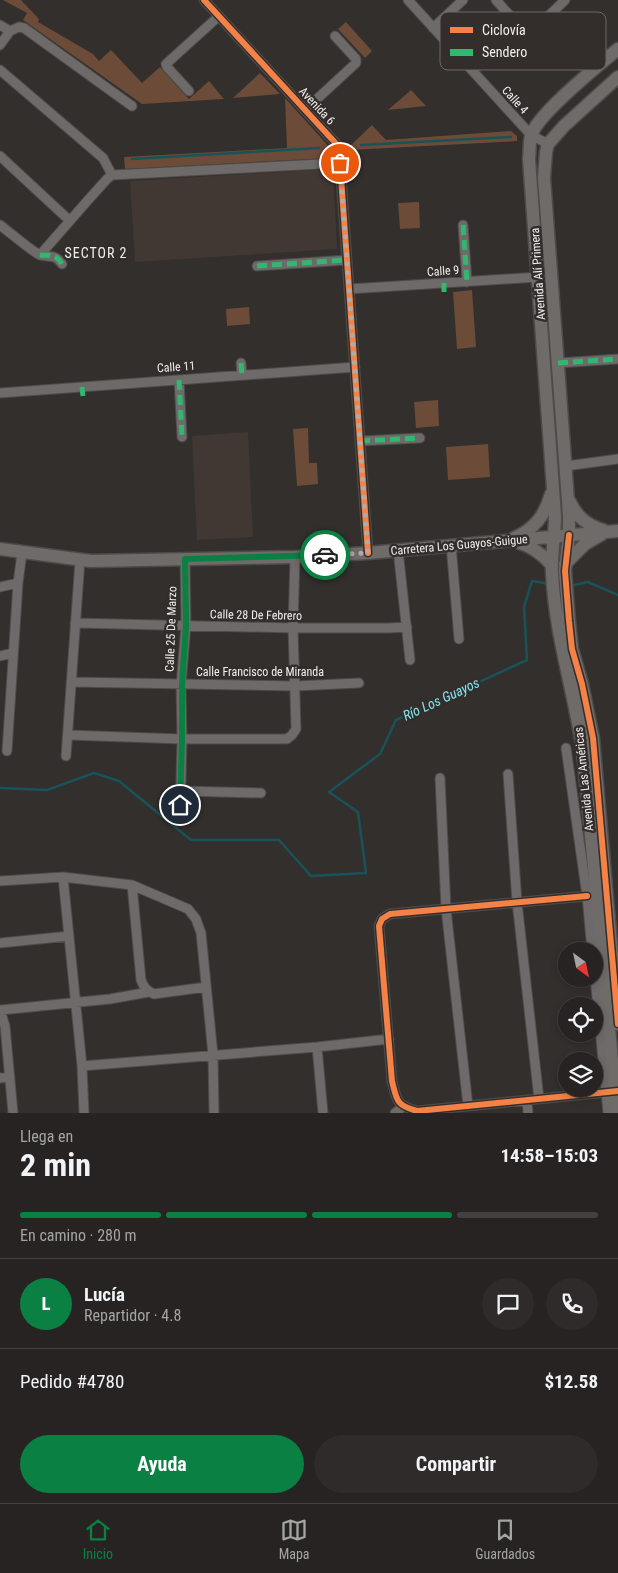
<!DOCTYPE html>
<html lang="es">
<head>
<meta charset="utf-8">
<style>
	:root { --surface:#262322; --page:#2e2b2a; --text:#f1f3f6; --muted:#a4a4a5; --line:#424040; --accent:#0b8043 }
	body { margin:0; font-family:"Roboto Condensed",sans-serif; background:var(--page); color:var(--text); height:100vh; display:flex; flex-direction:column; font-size:19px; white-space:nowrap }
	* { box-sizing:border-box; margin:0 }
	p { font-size:16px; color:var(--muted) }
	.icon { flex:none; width:28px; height:28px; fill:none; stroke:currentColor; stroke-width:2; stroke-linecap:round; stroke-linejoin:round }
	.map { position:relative; height:1113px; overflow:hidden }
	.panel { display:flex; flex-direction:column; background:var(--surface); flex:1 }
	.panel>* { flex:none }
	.needle { width:32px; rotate:147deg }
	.fabs { position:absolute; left:558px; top:942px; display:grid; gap:10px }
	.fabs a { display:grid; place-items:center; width:45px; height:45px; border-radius:50%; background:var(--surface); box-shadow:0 2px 8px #0003,0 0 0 1px var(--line); font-size:25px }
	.pin { position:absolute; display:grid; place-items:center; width:42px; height:42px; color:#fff; margin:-21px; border:2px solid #fff; border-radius:50%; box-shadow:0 1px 5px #0007 }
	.courier { position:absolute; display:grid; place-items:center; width:50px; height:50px; margin:-25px; border:4px solid #0b8043; border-radius:50%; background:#fff; color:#222; box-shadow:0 1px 6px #0007 }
	.head em { font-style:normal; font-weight:700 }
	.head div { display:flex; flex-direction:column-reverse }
	.head { display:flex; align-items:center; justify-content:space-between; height:85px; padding:0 20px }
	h1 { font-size:32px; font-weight:700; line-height:38px }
	.bar { display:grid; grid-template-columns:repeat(4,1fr); gap:8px 5px; align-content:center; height:60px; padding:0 20px }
	.bar i { height:6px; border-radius:4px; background:var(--line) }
	.bar .current { background:var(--accent) }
	.bar p { grid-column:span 4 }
	.line { display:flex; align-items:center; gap:12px; padding:0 20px; border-top:1px solid var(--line) }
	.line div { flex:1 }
	.round { display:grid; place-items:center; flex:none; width:52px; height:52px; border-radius:26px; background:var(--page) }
	.button { display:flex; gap:10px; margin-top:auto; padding:10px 20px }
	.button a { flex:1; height:58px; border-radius:30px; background:var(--accent); color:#fff; font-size:20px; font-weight:700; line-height:58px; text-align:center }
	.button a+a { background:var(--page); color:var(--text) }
	.menu { display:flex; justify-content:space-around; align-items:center; height:70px; border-top:1px solid var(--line); background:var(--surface); font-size:14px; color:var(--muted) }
	.menu a { display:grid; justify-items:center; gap:2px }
	.menu .current { color:var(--accent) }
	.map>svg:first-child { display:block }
</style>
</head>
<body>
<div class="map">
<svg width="618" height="1113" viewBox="0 0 618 1113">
	<rect width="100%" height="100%" fill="#322f2d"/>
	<path fill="#423833" d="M333,169L337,249L135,262L130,181Z
		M248,432L253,537L197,540L192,436Z"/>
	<path fill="#6c4b38" d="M3,0H21L39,19L38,22L93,54L99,61L111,50L142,83L160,67L189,99L209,81L224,99L142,104L23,20L27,13Z
		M346,22L372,51L365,58L338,29Z
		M260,73L280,94L233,98Z
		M411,90L426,106L388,110Z
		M285,98L332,150L333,154L330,158L125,169L124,157L287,148Z
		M372,125L386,140L511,131L517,136V141L351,150L348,148Z
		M419,202L420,228L400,229L398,203Z
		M472,290L476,347L457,349L453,292Z
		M249,307L250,324L227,326L226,309Z
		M438,400L439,426L416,428L414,402Z
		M308,428L309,463H317L318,484L297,486L293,429Z
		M488,444L490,477L448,480L446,447Z"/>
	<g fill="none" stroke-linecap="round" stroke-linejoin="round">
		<path stroke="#195359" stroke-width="2.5" d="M361,145L511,137
			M132,159L319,148
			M570,586L588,582L618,595
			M0,788L47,790L94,773L119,781L191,840H279L311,876L366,873L358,812L329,792L380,754L396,720L527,660L524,607L532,581L550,584"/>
		<g stroke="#4d4b49" stroke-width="11">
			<path id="street" d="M204,0L341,149L342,156L340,163L368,553
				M408,0L531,135L548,144
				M496,0L521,28L528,33L534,30L565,0
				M0,25L10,31L19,27L24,28L132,106
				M433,28L463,0
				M0,45L10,31
				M0,70L103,158L112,175
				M189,91L167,67L166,64L219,16
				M305,110L356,63V59L335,36
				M0,156L69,220
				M0,225C12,234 25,246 38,254C48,259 54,252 62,264
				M463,225L467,282
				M40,255L89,199L107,179L112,175L340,163
				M257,266L347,260
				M349,289L538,277
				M241,363L242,375
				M558,363L618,359
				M179,380L182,437
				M0,393L355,367
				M360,441L420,438
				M566,466L618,459
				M451,545L459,639
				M398,550L410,660
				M0,587L18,583
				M75,623L293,628H389L407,627
				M0,656L13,653
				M71,682L295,686L359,683
				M68,735L182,739H287L292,735L296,729L293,628L295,557
				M566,748L587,896L592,951
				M7,751L18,583L22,553
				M66,756L80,560
				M508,774L517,902L539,1099
				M440,778L446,909L468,1106
				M181,791L261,793
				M180,819L182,739L181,685L186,625L185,559
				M63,877L82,1066L84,1113
				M0,881L63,877L132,885L188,909L196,919L201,933L213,1055L214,1113
				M132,885L141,980C144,988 147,991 154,994L206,987
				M587,896L390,914L382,919L379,926L392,1081C397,1101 396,1105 417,1111L618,1091
				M0,943L69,936
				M594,967L608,1113
				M0,1010L5,1026L13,1113
				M1,1010L110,999L149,992
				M317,1047L323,1113
				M82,1066L317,1047L389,1039
				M0,1078L10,1077
				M527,1100L528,1113
				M395,1113L403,1107"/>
		</g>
		<g stroke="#4d4b49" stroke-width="15">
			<path id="secondary" d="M618,77L564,126L548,144L546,152L544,178L569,514V535L565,571L569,621L572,649L582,684L593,738L618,1024
				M570,502C577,517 587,525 603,530
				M514,538C535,529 545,515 551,494
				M517,542C532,546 542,554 552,565
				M0,549L91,561L295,557L368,553L618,531
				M565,564L585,544L602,534
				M617,1113L583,751C574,692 555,634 552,573C551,554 555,535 555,516L529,159C530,152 529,143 531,136C537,114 599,65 618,49"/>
		</g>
		<use href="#street" stroke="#6d6a69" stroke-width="9"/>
		<use href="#secondary" stroke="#6f6b69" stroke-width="12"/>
		<path stroke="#33b770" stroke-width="5" stroke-dasharray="10 5" stroke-linecap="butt" d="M463,225L467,282
			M40,255C51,256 56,254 62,264
			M257,266L347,260
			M444,283V292
			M241,363L242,375
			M558,363L618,359
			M179,380L182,437
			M82,387L83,396
			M360,441L420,438"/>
		<g stroke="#332e2c" stroke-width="9">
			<path id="cycleway" d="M204,0L341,149L342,156L340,163L368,553
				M569,535L565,571L569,621L572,649L582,684L593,738L618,1024
				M587,896L390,914L382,919L379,926L392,1081C397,1101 396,1105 417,1111L618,1091"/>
		</g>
		<use href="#cycleway" stroke="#f48246" stroke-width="6"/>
	</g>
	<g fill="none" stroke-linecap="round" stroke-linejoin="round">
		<path stroke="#aeaba9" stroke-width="5" stroke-dasharray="0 9" d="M325,555L368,553L340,163"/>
		<path stroke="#0b8043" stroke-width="6" d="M180,805L182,739V685L186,626L185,559L325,555"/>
	</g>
	<g text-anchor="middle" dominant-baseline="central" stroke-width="5" stroke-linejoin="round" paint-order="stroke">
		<g font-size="12" fill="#f1eeec" stroke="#332e2c">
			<text transform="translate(515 100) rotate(48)">Calle 4</text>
			<text transform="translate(317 106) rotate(47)">Avenida 6</text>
			<text transform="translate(443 271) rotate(-4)">Calle 9</text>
			<text transform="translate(538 274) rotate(-94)">Avenida Alí Primera</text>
			<text transform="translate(176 367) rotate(-4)">Calle 11</text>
			<text transform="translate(459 545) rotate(-5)">Carretera Los Guayos-Guigue</text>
			<text transform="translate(256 615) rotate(1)">Calle 28 De Febrero</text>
			<text transform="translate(171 629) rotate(-88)">Calle 25 De Marzo</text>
			<text x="260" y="672">Calle Francisco de Miranda</text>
			<text transform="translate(584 779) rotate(-96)">Avenida Las Américas</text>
		</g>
		<g font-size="14" letter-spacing="1" fill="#f1eeec" stroke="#332e2c">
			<text x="96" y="253">SECTOR 2</text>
		</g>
		<g font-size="14" font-style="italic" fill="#83e4ed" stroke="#332e2c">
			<text transform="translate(441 699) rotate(-25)">Río Los Guayos</text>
		</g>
	</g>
	<rect x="440" y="12" width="166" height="58" rx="8" fill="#332e2c" stroke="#6c6866" stroke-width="1"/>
	<rect x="450" y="27" width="23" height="6" fill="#f48246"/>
	<rect x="450" y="49" width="23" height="7" fill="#33b770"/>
	<g font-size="14" fill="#f1eeec">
		<text x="482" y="35">Ciclovía</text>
		<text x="482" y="57">Sendero</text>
	</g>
</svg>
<div class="fabs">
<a><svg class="needle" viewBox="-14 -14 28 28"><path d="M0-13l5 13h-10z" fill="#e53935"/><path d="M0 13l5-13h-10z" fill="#a4a4a5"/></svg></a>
<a><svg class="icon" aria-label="locate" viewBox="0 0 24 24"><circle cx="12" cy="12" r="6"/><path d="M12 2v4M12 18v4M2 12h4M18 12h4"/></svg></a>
<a><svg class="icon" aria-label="layers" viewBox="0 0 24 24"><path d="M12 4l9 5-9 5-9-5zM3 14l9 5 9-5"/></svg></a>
</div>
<div class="pin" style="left:340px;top:163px;background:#ea580c"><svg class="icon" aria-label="bag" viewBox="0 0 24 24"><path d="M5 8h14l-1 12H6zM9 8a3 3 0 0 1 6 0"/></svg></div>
<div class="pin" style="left:180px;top:805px;background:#1f2937"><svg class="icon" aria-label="home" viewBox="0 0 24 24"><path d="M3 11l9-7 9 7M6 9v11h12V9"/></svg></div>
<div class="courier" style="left:325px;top:555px"><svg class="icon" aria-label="car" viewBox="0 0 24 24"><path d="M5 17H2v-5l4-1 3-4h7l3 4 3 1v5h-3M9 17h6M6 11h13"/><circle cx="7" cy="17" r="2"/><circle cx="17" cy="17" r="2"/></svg></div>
</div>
<section class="panel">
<div class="head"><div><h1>2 min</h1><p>Llega en</p></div><em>14:58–15:03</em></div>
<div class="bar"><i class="current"></i><i class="current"></i><i class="current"></i><i></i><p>En camino · 280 m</p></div>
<div class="line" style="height:90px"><b class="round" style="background:var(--accent);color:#fff">L</b><div><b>Lucía</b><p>Repartidor · 4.8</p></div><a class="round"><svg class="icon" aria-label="chat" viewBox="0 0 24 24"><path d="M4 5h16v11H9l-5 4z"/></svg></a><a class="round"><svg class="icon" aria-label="phone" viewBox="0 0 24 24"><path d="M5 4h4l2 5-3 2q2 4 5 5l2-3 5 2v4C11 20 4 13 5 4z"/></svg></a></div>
<div class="line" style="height:65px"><div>Pedido #4780</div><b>$12.58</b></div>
<div class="button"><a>Ayuda</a><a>Compartir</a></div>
</section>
<nav class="menu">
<a class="current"><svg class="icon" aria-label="home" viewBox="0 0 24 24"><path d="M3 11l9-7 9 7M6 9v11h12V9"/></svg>Inicio</a>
<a><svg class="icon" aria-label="map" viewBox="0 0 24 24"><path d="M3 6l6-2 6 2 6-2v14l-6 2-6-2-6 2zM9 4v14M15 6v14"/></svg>Mapa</a>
<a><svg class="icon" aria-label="saved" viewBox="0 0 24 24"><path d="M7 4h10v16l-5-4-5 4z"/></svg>Guardados</a>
</nav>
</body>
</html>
